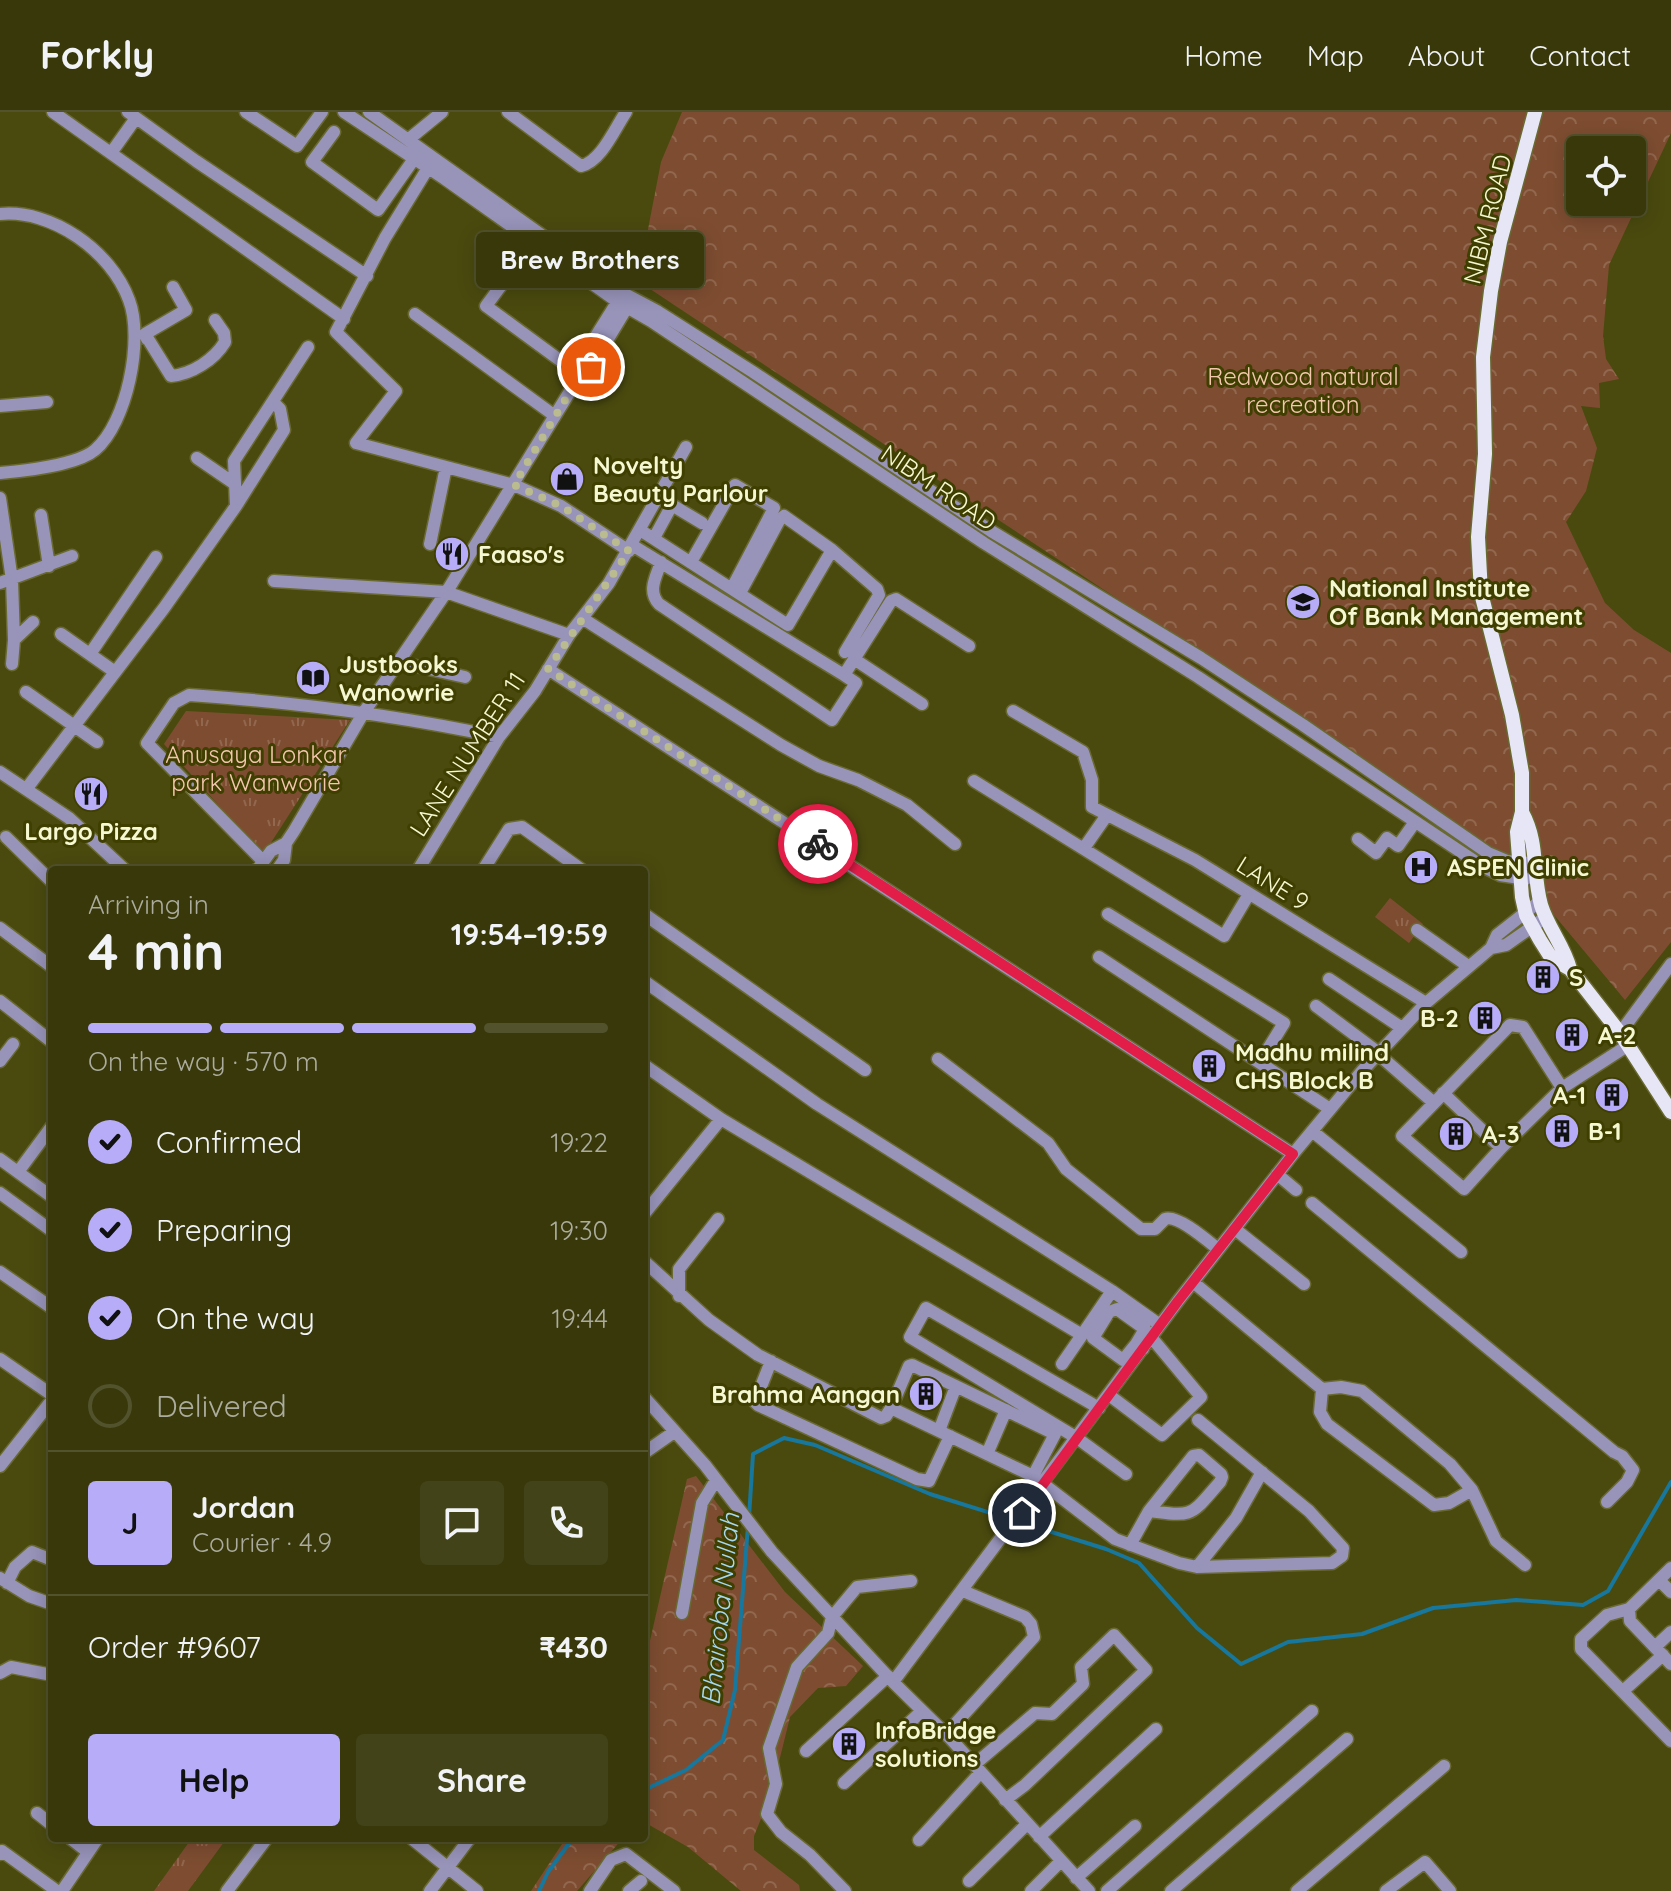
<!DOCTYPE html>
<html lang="en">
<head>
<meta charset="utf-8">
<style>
	:root { --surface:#38380b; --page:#434319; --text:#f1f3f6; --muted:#abac9d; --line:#52522c; --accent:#b6acf8 }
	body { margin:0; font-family:Quicksand,sans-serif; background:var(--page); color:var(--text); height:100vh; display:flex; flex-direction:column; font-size:30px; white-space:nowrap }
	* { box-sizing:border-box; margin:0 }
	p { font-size:26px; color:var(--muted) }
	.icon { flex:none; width:44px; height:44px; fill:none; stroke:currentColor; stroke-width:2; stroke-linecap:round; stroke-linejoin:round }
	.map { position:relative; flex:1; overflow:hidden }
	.panel { position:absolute; left:48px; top:754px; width:600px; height:976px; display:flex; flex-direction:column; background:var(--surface); border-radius:8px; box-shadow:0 4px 20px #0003,0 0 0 2px var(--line) }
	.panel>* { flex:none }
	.fabs { position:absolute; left:1566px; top:24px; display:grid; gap:16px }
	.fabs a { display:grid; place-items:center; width:80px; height:80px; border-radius:8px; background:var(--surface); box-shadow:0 4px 20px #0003,0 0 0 2px var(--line); font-size:40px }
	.pin { position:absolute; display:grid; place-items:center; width:68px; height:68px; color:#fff; margin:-34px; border:4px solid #fff; border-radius:50%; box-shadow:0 2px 8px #0007 }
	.courier { position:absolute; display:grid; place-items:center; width:80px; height:80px; margin:-40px; border:6px solid #e11d48; border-radius:50%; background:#fff; color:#222; box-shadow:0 2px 10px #0007 }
	.bubble { position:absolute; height:56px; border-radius:8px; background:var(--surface); box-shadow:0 4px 20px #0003,0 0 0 2px var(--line); font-size:26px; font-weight:700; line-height:56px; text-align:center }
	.head em { font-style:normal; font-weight:700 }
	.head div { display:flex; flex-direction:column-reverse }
	.head { display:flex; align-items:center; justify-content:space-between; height:136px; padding:0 40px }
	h1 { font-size:52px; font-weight:700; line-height:60px }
	.bar { display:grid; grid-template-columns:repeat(4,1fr); gap:12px 8px; align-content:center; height:96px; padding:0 40px }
	.bar i { height:10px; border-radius:6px; background:var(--line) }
	.bar .active { background:var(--accent) }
	.bar p { grid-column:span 4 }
	.line { display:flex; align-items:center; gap:20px; padding:0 40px; border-top:2px solid var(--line) }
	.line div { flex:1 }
	.round { display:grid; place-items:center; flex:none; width:84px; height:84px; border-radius:8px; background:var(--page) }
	ol { padding:0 40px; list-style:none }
	li { display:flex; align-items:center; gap:24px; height:88px }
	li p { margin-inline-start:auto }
	li .icon { padding:8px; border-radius:50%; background:var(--accent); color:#111; stroke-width:4 }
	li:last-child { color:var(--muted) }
	li i { width:44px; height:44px; border:4px solid var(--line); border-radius:50% }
	.primary-button { display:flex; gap:16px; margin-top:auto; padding:16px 40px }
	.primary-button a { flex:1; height:92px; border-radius:8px; background:var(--accent); color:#111; font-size:32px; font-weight:700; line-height:92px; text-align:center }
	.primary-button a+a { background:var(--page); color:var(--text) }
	header { display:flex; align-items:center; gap:48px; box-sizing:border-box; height:112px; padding:0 40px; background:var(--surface); border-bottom:2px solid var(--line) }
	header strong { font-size:38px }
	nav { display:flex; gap:44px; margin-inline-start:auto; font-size:28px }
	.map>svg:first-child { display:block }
</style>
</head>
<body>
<header>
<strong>Forkly</strong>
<nav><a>Home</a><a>Map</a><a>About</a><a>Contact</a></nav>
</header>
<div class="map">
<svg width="1671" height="1779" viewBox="0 0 1671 1779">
	<defs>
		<pattern id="forest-crowns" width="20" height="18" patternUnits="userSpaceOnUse" patternTransform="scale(2)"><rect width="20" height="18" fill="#7e4d31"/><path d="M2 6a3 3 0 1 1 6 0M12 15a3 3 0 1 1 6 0" fill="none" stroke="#91674e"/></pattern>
		<pattern id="park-tufts" width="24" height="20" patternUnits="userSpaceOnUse" patternTransform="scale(2)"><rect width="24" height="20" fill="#7e4d31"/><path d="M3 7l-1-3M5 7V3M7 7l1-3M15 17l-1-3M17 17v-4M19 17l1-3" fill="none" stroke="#91674e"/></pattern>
	</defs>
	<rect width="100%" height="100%" fill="#4a4a0f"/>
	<path fill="url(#forest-crowns)" fill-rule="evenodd" d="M682,0H1671V21L1609,153L1603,224L1606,247L1619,267L1599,271L1600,296L1581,294L1597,336L1586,379L1566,410L1605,491L1634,518L1671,541V830L1625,888L1504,743L638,169L661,50ZM1580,38H1632V90H1580Z
		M696,1364L785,1480L863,1554L846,1574L818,1576L790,1605L771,1682L754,1724V1738L799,1773L800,1779H741L688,1735L644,1710V1555L687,1367Z
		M566,1726H623L577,1779H531Z"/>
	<path fill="url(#park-tufts)" d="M186,599L350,608L263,743L164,632Z
		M1390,786L1423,812L1409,831L1375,805Z
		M192,1726H227L188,1779H154Z"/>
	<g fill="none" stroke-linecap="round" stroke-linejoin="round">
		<path stroke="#17779c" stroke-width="4" d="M749,1405L753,1342L784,1326L815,1333L930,1382L1106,1437L1139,1451L1197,1516L1241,1552L1288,1530L1362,1522L1433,1496L1516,1488L1583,1493L1608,1479L1671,1370
			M644,1678L686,1658L723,1628L735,1578L748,1414
			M539,1779L548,1760L573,1726"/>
		<g stroke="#696932" stroke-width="15">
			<path id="minor" d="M53,0L344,207
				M128,0L196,49L367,164
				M246,0L297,34L322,0
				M344,0L445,67L618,190L651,209L984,431L1198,565L1482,754L1500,763L1526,767
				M369,0L623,181L657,199L753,260L991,419L1201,546L1303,613L1488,741L1507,749L1529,751
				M508,0L581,54C601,50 615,16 626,0
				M334,20L312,50L378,98L414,47
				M409,27L442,0
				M111,41L136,6
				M431,51L385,126L336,220L396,279L356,331L514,373L561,394L629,439
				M0,102C52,97 111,139 129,188C144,227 127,311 95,338C77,353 24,359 0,361
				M569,156L563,165L525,141L486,194L580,263
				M415,202L555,304
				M147,227L145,222L186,198L173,175
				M148,227L171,264C192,262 214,248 225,230L224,221L215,208
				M580,263L581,248L621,184
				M0,294L47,290
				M197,346L235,372
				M0,386L12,468L14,528
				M236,394L234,349L308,235
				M41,403L49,454
				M640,418L788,513L832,438L877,477L879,483L845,540
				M654,426L672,393L702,411
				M430,432L446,355
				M632,433L844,563L891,489L896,487L969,534
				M661,450C656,465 647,479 659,492L832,608L856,571L844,563
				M691,450L735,373L774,396L732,476
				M274,469L446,480L569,523
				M0,471L72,444
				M740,481L780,407L784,404L832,438
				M582,506L781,633L819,654L858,668L907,693L955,732
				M61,522L115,560
				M90,542L156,445
				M854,547L922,592
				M398,550L465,565
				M12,552L14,528L33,510
				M548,557L1293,1042
				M26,580L97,630
				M1013,599L1083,640L1092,668V695L1195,748L1426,891
				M0,660L69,706L125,758
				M974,669L1224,824L1249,782
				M27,676L164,496L236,394L284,318L280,297L273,290
				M6,725L52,770
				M1358,727L1376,741L1387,726L1398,734L1415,710
				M1084,736L1107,703
				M263,749L147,631L174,591L189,583C294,590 396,603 499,625
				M257,758L271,739L286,731L294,719L364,600L449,476L580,263L591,255L631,189
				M277,758L284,748L286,731
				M418,758L499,625L535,579L569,523L609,471L686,335
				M483,758L509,717L522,715L582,758
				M644,802L865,958
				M1108,802L1284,911L1260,950
				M0,816L52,855
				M1417,818L1468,854
				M1491,836L1506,833L1546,805
				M1099,845L1330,997
				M1329,867L1402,916
				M644,869L817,992L1112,1179
				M0,889L52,930
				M1316,894L1379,941
				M1620,921L1671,852
				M1378,942L1434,991
				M938,947L1048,1031L1066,1057L1141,1117H1155C1156,1116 1164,1108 1165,1107C1177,1102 1208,1129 1218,1137
				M0,949L13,932
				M644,953L721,1007L1082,1223L1112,1179L1160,1213
				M1562,976L1523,915L1510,913L1402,1024L1464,1077L1501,1036L1562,976L1627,934
				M1443,981L1501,1036
				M1312,1019L1461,1140
				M0,1047L52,1085
				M18,1060L52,1014
				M1277,1062L1296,1078
				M0,1081L52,1119
				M1312,1091L1614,1340L1622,1344L1633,1358L1627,1370L1607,1390
				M644,1102L721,1007
				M1235,1117L1304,1172
				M644,1149L709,1208L758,1243L881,1306L886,1304L891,1296L1033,1364L1115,1427L1179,1451L1197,1455L1236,1406L1262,1360
				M0,1160L52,1196
				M1193,1170L1322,1277L1341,1275L1362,1279L1450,1352L1472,1378L1496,1429L1525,1453
				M679,1184V1157L718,1107
				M1136,1232L1145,1217L1117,1197L1109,1200L1093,1226L1123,1248L1136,1232L1143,1237
				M0,1247L52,1283
				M771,1249L755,1290L758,1293L917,1367L929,1369L950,1324
				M1062,1252L1082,1223
				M1322,1277L1320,1300L1327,1312L1434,1393L1449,1391L1472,1378
				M1109,1283L1162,1323L1201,1285L1151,1225
				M644,1285L705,1353L772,1440L893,1570L950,1626L1089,1779
				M891,1296L909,1254L912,1253L1055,1322L1033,1364
				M1099,1296L926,1196L910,1225L1077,1326L1126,1362
				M939,1319L956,1274
				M644,1341L674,1320
				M987,1342L1006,1298
				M0,1354L52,1288
				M1130,1433L1149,1399L1193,1344L1199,1343L1221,1362L1222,1365L1220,1370C1190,1404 1195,1405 1149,1399
				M1197,1455L1332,1451L1342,1444L1343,1436L1309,1399L1198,1308
				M1671,1456L1629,1497L1630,1509L1671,1552
				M0,1466L29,1484L52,1492
				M1659,1468L1671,1480
				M7,1471L15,1455L32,1440L52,1448
				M1629,1497L1607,1503L1581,1527V1537L1671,1629
				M682,1501L702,1391L716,1368
				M1655,1535L1671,1520
				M0,1561L11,1555L52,1563
				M893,1570L1178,1189L1293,1042L1362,959L1426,891L1491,836L1497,823L1540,789
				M1623,1579L1663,1543
				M946,1622L1034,1525L1031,1512L1025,1505L963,1479
				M806,1639L888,1564
				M974,1653L1035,1601L1052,1602L1083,1572L1081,1555L1114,1523L1146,1558L1025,1673L1005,1688
				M844,1671L922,1599
				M37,1701L52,1713
				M1039,1725L1156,1617
				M70,1726L88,1740
				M411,1726L477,1779
				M919,1728L981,1660
				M0,1742L2,1739L57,1779
				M1076,1766L1135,1714
				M969,1769L1027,1712
				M62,1779L98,1726
				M227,1779L267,1726
				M430,1779L470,1726
				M590,1779L611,1748L626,1742L674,1779
				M629,1779L641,1769
				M845,1779L810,1743L781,1720L767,1702L776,1672L769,1636L797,1555L828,1521L832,1505L857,1475L911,1469
				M1031,1779L1061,1749
				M1107,1779L1312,1599
				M1171,1779L1347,1627
				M1297,1779L1444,1654
				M1386,1779L1425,1750L1450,1779"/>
		</g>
		<g stroke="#696932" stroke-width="17">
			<path id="major" d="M1535,0L1500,130L1491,179L1483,245L1485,342L1478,425L1481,481L1512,603L1522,661V700L1517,720L1522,785L1526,803L1540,828L1552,847L1570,857L1620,921L1671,1000
				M1522,700C1539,731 1532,761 1541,793C1548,816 1564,834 1570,857"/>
		</g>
		<use href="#minor" stroke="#9793b9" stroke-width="12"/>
		<use href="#major" stroke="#e7e6f6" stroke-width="14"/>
	</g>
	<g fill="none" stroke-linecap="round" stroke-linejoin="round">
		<path stroke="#babb8e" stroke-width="8" stroke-dasharray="0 14.4" d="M591,255L580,263L514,373L561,394L629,439L548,557L818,732"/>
		<path stroke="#e11d48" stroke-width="10" d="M818,732L1293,1042L1178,1189L1022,1401"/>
	</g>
	<defs>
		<g id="shop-disc" transform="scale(1.8)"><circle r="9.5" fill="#b6acf8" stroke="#3f3f01"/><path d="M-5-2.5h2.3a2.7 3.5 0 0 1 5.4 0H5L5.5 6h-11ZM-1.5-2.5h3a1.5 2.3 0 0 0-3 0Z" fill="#111"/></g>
		<g id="restaurant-disc" transform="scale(1.8)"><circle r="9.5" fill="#b6acf8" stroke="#3f3f01"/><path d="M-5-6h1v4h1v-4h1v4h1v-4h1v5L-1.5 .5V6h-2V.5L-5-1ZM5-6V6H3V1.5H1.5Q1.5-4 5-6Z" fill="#111"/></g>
		<g id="university-disc" transform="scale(1.8)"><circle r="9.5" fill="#b6acf8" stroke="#3f3f01"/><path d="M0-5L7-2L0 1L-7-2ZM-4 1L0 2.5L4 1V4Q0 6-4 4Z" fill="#111"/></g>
		<g id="library-disc" transform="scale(1.8)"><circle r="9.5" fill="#b6acf8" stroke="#3f3f01"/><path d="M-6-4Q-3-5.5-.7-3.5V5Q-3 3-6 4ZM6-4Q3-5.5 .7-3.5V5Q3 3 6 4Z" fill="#111"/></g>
		<g id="hospital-disc" transform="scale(1.8)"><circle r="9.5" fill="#b6acf8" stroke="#3f3f01"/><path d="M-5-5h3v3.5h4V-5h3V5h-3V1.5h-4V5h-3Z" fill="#111"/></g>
		<g id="building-disc" transform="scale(1.8)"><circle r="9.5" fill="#b6acf8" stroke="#3f3f01"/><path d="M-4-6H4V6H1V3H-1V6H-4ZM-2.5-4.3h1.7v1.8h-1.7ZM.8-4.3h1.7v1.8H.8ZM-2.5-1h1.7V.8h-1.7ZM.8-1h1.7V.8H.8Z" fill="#111"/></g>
	</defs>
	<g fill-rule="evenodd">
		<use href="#shop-disc" x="567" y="367"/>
		<use href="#restaurant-disc" x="452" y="442"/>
		<use href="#university-disc" x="1303" y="490"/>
		<use href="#library-disc" x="313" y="566"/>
		<use href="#restaurant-disc" x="91" y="682"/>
		<use href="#hospital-disc" x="1421" y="755"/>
		<use href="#building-disc" x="1543" y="865"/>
		<use href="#building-disc" x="1485" y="906"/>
		<use href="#building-disc" x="1572" y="923"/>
		<use href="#building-disc" x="1209" y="954"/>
		<use href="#building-disc" x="1612" y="983"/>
		<use href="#building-disc" x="1562" y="1019"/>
		<use href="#building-disc" x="1456" y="1022"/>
		<use href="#building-disc" x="926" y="1282"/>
		<use href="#building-disc" x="849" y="1632"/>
	</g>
	<g text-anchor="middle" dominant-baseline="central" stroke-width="6" stroke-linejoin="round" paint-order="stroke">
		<g font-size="24" fill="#f6f8d2" stroke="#3f3f01">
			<text transform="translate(1487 107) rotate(-76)">NIBM ROAD</text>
			<text transform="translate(939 375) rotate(34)">NIBM ROAD</text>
			<text transform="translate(467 642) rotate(-57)">LANE NUMBER 11</text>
			<text transform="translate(1273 771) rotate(32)">LANE 9</text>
		</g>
		<g font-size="24" fill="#f4c6ae" stroke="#3f3f01">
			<text x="1303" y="264">Redwood natural<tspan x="1303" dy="28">recreation</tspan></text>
			<text x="256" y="642">Anusaya Lonkar<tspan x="256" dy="28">park Wanworie</tspan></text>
		</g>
		<g font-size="24" font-weight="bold" fill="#f6f8d2" stroke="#3f3f01" text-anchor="start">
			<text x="593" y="353">Novelty<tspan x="593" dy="28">Beauty Parlour</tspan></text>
			<text x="478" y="442">Faaso's</text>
			<text x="1329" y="476">National Institute<tspan x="1329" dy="28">Of Bank Management</tspan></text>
			<text x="339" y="552">Justbooks<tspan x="339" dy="28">Wanowrie</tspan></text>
			<text x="91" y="719" text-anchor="middle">Largo Pizza</text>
			<text x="1447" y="755">ASPEN Clinic</text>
			<text x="1569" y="865">S</text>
			<text x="1459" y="906" text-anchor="end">B-2</text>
			<text x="1598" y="923">A-2</text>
			<text x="1235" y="940">Madhu milind<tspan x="1235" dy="28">CHS Block B</tspan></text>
			<text x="1586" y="983" text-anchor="end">A-1</text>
			<text x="1588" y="1019">B-1</text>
			<text x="1482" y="1022">A-3</text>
			<text x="900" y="1282" text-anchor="end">Brahma Aangan</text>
			<text x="875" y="1618">InfoBridge<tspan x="875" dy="28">solutions</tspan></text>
		</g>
		<g font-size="26" font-style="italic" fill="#a6d8f0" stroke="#3f3f01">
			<text transform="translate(720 1497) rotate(-84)">Bhairoba Nullah</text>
		</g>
	</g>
</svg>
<div class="fabs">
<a><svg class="icon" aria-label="locate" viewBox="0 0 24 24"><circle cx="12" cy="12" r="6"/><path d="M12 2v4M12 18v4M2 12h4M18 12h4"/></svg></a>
</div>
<div class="pin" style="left:591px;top:255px;background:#ea580c"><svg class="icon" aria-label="bag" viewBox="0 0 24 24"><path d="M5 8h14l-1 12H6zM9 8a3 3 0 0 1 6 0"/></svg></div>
<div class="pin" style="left:1022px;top:1401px;background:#1f2937"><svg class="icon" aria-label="home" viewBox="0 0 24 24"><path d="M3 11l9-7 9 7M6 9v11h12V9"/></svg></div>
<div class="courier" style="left:818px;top:732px"><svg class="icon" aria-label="bike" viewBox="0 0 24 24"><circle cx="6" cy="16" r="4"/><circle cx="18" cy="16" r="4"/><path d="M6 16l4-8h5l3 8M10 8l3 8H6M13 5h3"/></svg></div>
<div class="bubble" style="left:476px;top:120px;width:228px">Brew Brothers</div>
<section class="panel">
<div class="head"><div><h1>4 min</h1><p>Arriving in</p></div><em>19:54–19:59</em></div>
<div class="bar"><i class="active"></i><i class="active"></i><i class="active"></i><i></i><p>On the way · 570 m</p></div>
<ol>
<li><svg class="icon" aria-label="check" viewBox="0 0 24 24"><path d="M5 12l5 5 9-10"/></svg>Confirmed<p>19:22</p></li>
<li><svg class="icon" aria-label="check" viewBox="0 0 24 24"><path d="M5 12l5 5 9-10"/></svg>Preparing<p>19:30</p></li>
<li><svg class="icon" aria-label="check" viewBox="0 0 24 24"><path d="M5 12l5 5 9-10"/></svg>On the way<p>19:44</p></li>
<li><i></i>Delivered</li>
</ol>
<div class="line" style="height:144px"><b class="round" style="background:var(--accent);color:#111">J</b><div><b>Jordan</b><p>Courier · 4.9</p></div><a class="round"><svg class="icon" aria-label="chat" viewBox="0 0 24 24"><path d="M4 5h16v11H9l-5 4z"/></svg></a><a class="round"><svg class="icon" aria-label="phone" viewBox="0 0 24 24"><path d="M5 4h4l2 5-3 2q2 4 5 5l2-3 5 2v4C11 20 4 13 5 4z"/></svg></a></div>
<div class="line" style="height:104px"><div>Order #9607</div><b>₹430</b></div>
<div class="primary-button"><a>Help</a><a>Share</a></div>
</section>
</div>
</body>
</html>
